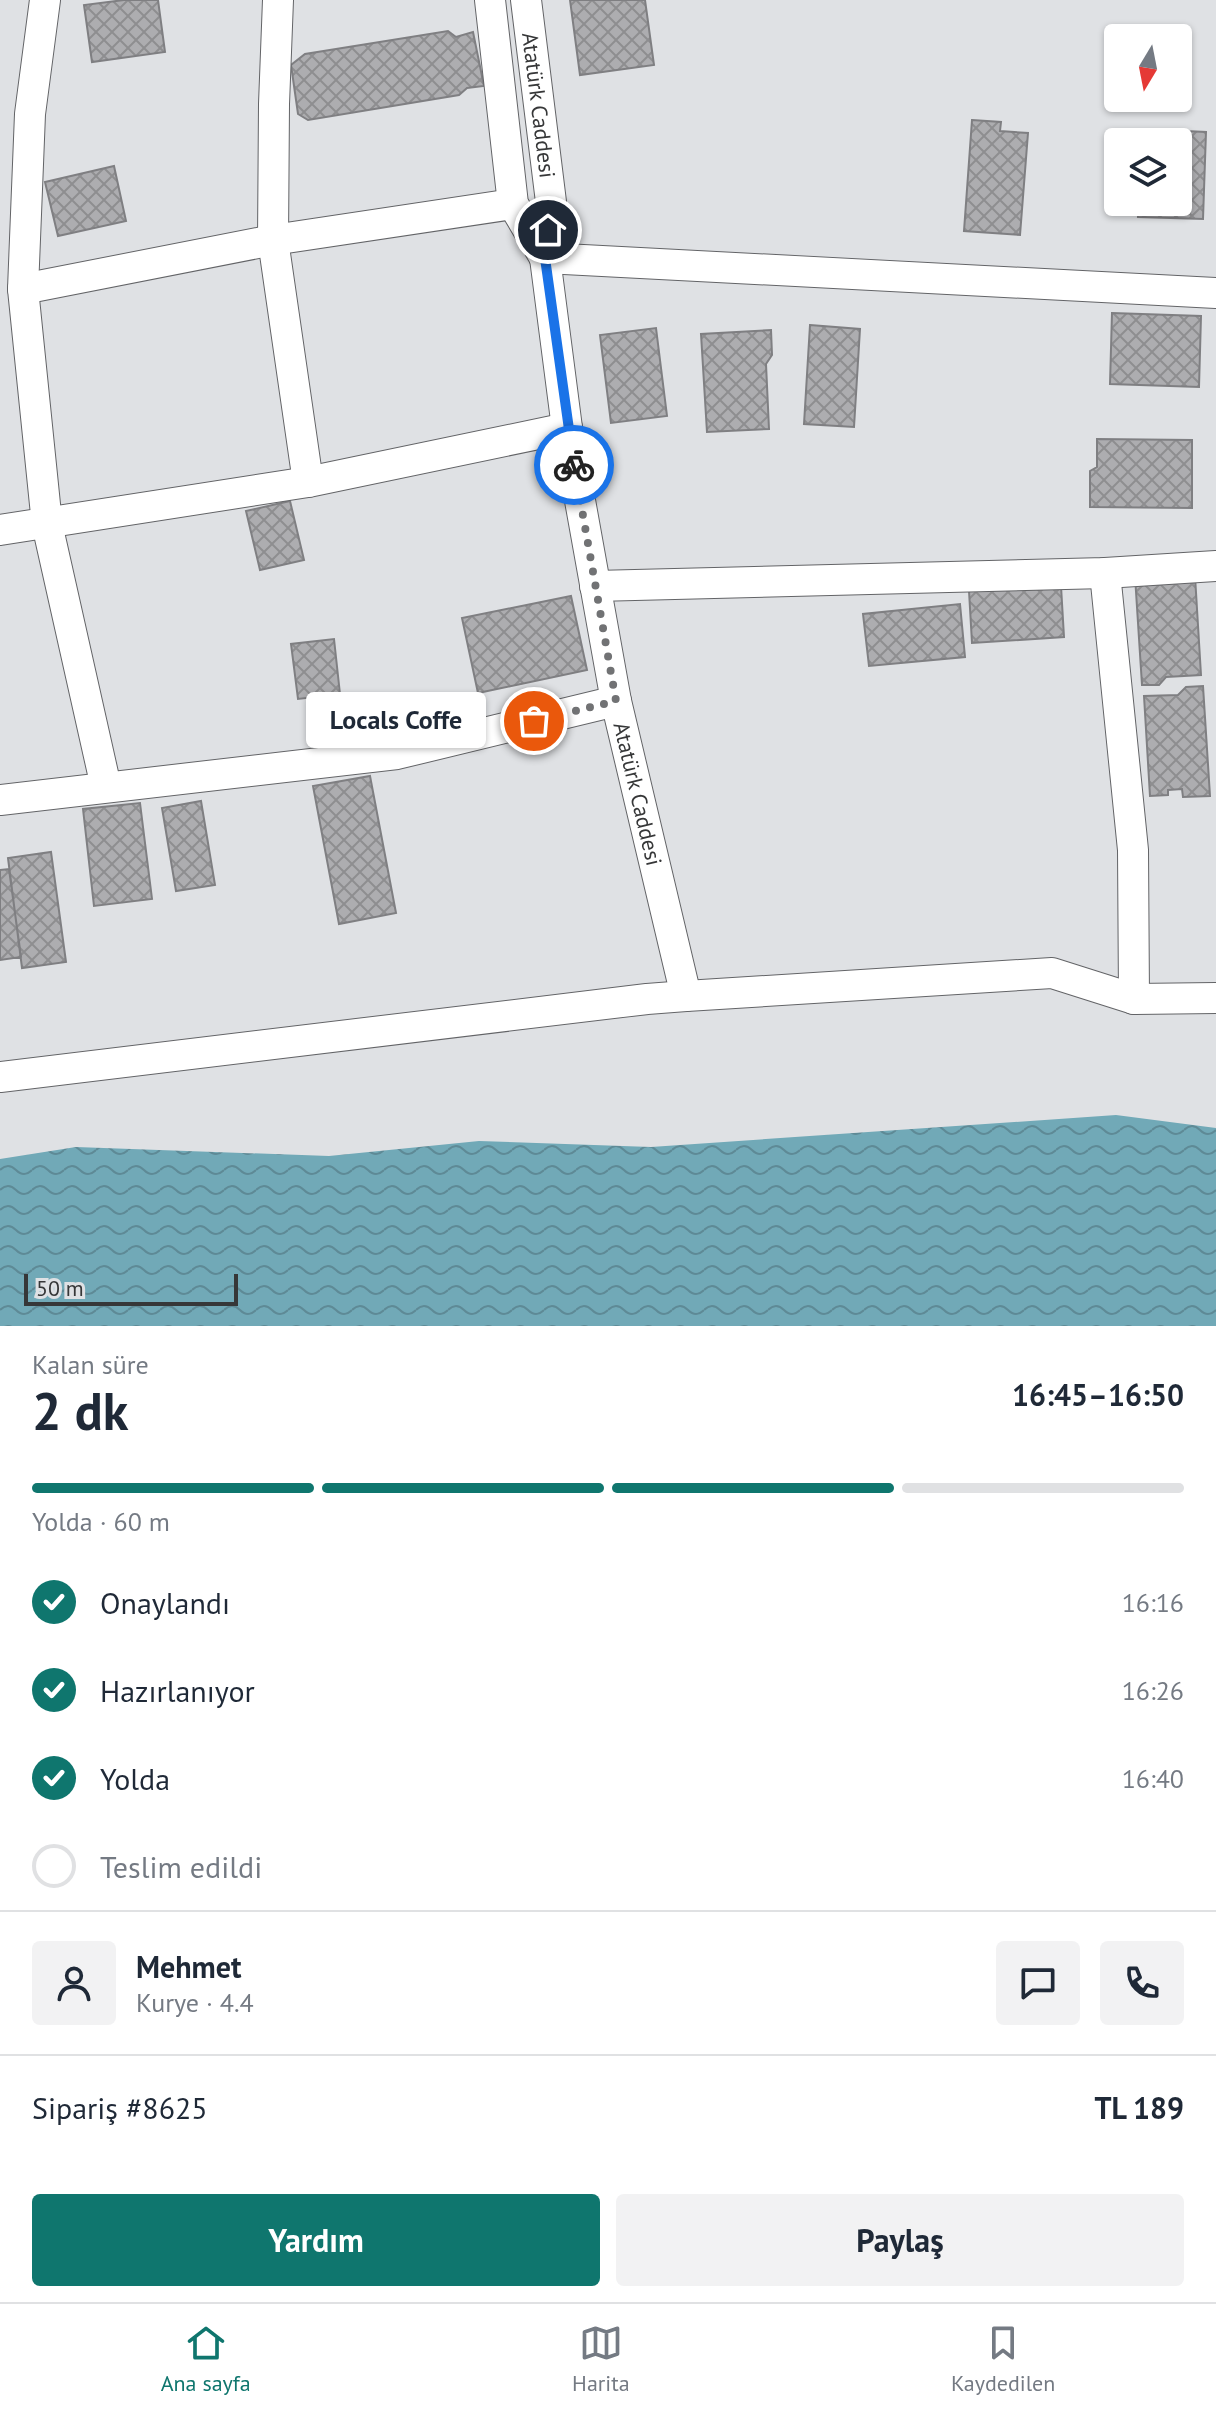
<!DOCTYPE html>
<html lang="tr">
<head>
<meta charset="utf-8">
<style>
	:root { --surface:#fff; --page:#f2f2f3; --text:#1f2937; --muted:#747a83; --line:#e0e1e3; --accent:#0f766e }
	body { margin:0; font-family:"PT Sans",sans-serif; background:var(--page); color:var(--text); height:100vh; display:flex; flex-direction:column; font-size:30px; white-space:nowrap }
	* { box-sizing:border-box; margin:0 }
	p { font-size:26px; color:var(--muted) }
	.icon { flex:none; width:44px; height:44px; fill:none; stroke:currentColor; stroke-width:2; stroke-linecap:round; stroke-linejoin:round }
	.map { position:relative; height:1326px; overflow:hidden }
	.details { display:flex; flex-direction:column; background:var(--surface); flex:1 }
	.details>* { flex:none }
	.needle { width:52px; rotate:190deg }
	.controls { position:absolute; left:1104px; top:24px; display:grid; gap:16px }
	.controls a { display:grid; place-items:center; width:88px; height:88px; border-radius:8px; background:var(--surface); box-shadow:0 2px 6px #0004; font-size:40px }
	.scale { position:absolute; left:24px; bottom:20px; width:214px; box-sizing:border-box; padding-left:8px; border:4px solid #363738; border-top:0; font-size:22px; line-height:28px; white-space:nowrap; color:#363738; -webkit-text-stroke:6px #dfe1e4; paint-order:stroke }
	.pin { position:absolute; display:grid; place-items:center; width:68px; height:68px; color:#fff; margin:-34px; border:4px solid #fff; border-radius:50%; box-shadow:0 2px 8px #0007 }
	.courier { position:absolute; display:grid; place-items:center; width:80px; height:80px; margin:-40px; border:6px solid #1a73e8; border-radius:50%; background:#fff; color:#222; box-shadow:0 2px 10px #0007 }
	.bubble { position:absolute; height:56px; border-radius:8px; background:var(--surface); box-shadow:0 2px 6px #0004; font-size:26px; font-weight:800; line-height:56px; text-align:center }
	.summary em { font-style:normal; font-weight:800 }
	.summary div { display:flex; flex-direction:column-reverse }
	.summary { display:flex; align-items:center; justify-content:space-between; height:136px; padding:0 32px }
	h1 { font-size:52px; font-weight:800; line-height:60px }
	.bar { display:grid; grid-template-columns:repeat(4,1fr); gap:12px 8px; align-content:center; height:96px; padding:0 32px }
	.bar i { height:10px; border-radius:6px; background:var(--line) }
	.bar .current { background:var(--accent) }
	.bar p { grid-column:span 4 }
	.line { display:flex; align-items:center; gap:20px; padding:0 32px; border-top:2px solid var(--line) }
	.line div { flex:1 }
	.round { display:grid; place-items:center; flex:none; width:84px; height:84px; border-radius:8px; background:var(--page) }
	ol { padding:0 32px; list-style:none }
	li { display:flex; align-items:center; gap:24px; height:88px }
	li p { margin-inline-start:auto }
	li .icon { padding:8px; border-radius:50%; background:var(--accent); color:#fff; stroke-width:4 }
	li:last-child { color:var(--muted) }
	li i { width:44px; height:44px; border:4px solid var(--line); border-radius:50% }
	.action { display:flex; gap:16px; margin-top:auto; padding:16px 32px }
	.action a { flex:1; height:92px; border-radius:8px; background:var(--accent); color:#fff; font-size:32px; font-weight:800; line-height:92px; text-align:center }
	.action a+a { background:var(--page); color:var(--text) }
	.tabs { display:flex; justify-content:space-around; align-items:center; height:112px; border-top:2px solid var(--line); background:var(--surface); font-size:22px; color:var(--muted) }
	.tabs a { display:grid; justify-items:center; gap:4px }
	.tabs .current { color:var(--accent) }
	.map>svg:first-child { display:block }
</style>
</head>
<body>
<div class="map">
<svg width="1216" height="1326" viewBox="0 0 1216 1326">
	<defs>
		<pattern id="water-waves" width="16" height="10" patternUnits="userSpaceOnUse" patternTransform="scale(2)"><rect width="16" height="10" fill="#71a9b7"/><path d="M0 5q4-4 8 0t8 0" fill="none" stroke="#5e8a96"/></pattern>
		<pattern id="building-cross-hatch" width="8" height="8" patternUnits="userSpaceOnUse" patternTransform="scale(2)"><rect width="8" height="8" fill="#adadb0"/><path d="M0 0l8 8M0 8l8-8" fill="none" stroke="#8e8e90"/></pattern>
	</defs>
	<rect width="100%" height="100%" fill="#dfe1e4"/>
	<path fill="url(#water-waves)" d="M1116,1115L1216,1128V1326H0V1159L76,1147L329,1156L479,1141L651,1147Z"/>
	<path fill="url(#building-cross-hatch)" stroke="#7f7f82" stroke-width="2" d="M124,0H158L165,52L92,62L84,5Z
		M570,0H645L654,65L580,75Z
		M448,31L456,37L473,32L484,86L467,88L459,95L308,120L298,114L291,65L305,54Z
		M972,120L1001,122L1000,131L1028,133L1020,235L964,231Z
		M1141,129L1206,132L1203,219L1138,217L1139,202H1178V142H1141Z
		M114,166L126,221L58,236L45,182Z
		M1112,313L1201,316L1199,387L1110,384Z
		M810,325L860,329L854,427L804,424Z
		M656,328L667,416L611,423L600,335Z
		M771,330L772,355L766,364L769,429L707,432L701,334Z
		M1097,439L1192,440V508L1090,507V471L1097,467Z
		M290,501L304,560L260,570L246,511Z
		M1135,576H1195L1201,675L1166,677L1159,685H1142Z
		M1061,586L1064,637L972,643L969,591Z
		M571,596L587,670L478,693L462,618Z
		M960,604L965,657L869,666L863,614Z
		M334,639L340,694L298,699L291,644Z
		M1203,686L1210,796L1183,797L1182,789L1168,790V795L1150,796L1144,696L1178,695L1186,687Z
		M370,776L396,913L339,924L313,786Z
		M201,801L215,885L176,891L162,808Z
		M140,803L152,899L94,906L83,809Z
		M51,852L66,962L22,968L8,858Z
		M9,869L21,957L0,960V870Z"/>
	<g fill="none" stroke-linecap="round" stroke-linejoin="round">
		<g stroke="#636467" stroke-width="32">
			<g id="minor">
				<path d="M45,0L30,114L23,289L47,524L106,787"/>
				<path d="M278,0L274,104L273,240L308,482"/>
				<path d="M490,0L513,204L545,258"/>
				<path id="s1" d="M526,0L551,202L545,258L567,428L616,701L686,996"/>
				<path d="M545,258L1216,293"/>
				<path d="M23,289L273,240L513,204"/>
				<path d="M0,530L308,482L567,428"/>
				<path d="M1105,573L1133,850L1134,999"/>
				<path d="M595,586L1105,573L1216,566"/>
				<path d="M0,800L397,754L616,701"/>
				<path d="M0,1077L647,999L686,996L1052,973L1134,999L1216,998"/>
			</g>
		</g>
		<use href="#minor" stroke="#fff" stroke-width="30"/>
	</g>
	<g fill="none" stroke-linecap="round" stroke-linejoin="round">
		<path stroke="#717274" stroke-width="8" stroke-dasharray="0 14.4" d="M534,721L616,701L574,465"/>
		<path stroke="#1a73e8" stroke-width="10" d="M548,230L545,258L574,465"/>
	</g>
	<g text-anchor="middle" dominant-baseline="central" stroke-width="7" stroke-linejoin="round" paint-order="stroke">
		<g font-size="22" fill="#363738" stroke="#dfe1e4">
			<text stroke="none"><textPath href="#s1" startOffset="106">Atatürk Caddesi</textPath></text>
			<text stroke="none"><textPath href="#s1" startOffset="804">Atatürk Caddesi</textPath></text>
		</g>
	</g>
</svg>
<div class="controls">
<a><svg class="needle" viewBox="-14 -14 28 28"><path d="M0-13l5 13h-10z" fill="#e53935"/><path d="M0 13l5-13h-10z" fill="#747a83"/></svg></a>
<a><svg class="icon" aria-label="layers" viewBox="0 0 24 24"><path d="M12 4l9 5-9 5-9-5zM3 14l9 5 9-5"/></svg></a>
</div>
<div class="scale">50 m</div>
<div class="pin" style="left:534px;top:721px;background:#ea580c"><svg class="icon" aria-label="bag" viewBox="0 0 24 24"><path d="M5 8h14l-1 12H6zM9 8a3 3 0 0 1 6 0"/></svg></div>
<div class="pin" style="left:548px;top:230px;background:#1f2937"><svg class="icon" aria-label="home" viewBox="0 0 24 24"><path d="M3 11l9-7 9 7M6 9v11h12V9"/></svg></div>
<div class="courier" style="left:574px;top:465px"><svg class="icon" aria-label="bike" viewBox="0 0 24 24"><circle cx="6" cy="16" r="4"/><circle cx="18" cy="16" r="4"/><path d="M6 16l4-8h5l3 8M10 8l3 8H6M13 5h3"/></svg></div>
<div class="bubble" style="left:306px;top:692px;width:180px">Locals Coffe</div>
</div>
<section class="details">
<div class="summary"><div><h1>2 dk</h1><p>Kalan süre</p></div><em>16:45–16:50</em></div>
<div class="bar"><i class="current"></i><i class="current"></i><i class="current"></i><i></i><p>Yolda · 60 m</p></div>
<ol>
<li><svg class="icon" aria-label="check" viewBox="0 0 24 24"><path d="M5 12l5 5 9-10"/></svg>Onaylandı<p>16:16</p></li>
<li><svg class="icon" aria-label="check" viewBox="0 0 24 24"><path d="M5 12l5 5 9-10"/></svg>Hazırlanıyor<p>16:26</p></li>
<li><svg class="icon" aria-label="check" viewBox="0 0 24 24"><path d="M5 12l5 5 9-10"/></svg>Yolda<p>16:40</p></li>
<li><i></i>Teslim edildi</li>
</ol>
<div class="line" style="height:144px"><a class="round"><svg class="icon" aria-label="person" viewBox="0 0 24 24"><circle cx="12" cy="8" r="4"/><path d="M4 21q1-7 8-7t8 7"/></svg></a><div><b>Mehmet</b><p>Kurye · 4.4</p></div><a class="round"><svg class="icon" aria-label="chat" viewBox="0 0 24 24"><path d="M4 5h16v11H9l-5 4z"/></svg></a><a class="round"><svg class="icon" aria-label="phone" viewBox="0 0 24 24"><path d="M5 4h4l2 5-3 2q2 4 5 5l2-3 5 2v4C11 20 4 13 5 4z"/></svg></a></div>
<div class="line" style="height:104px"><div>Sipariş #8625</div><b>TL 189</b></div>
<div class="action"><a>Yardım</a><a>Paylaş</a></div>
</section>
<nav class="tabs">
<a class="current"><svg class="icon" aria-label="home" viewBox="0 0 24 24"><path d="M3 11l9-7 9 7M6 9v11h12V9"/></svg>Ana sayfa</a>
<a><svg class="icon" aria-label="map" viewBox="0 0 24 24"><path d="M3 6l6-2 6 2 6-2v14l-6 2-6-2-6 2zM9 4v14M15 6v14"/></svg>Harita</a>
<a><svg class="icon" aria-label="saved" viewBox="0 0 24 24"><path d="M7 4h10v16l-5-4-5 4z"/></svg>Kaydedilen</a>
</nav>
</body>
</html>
